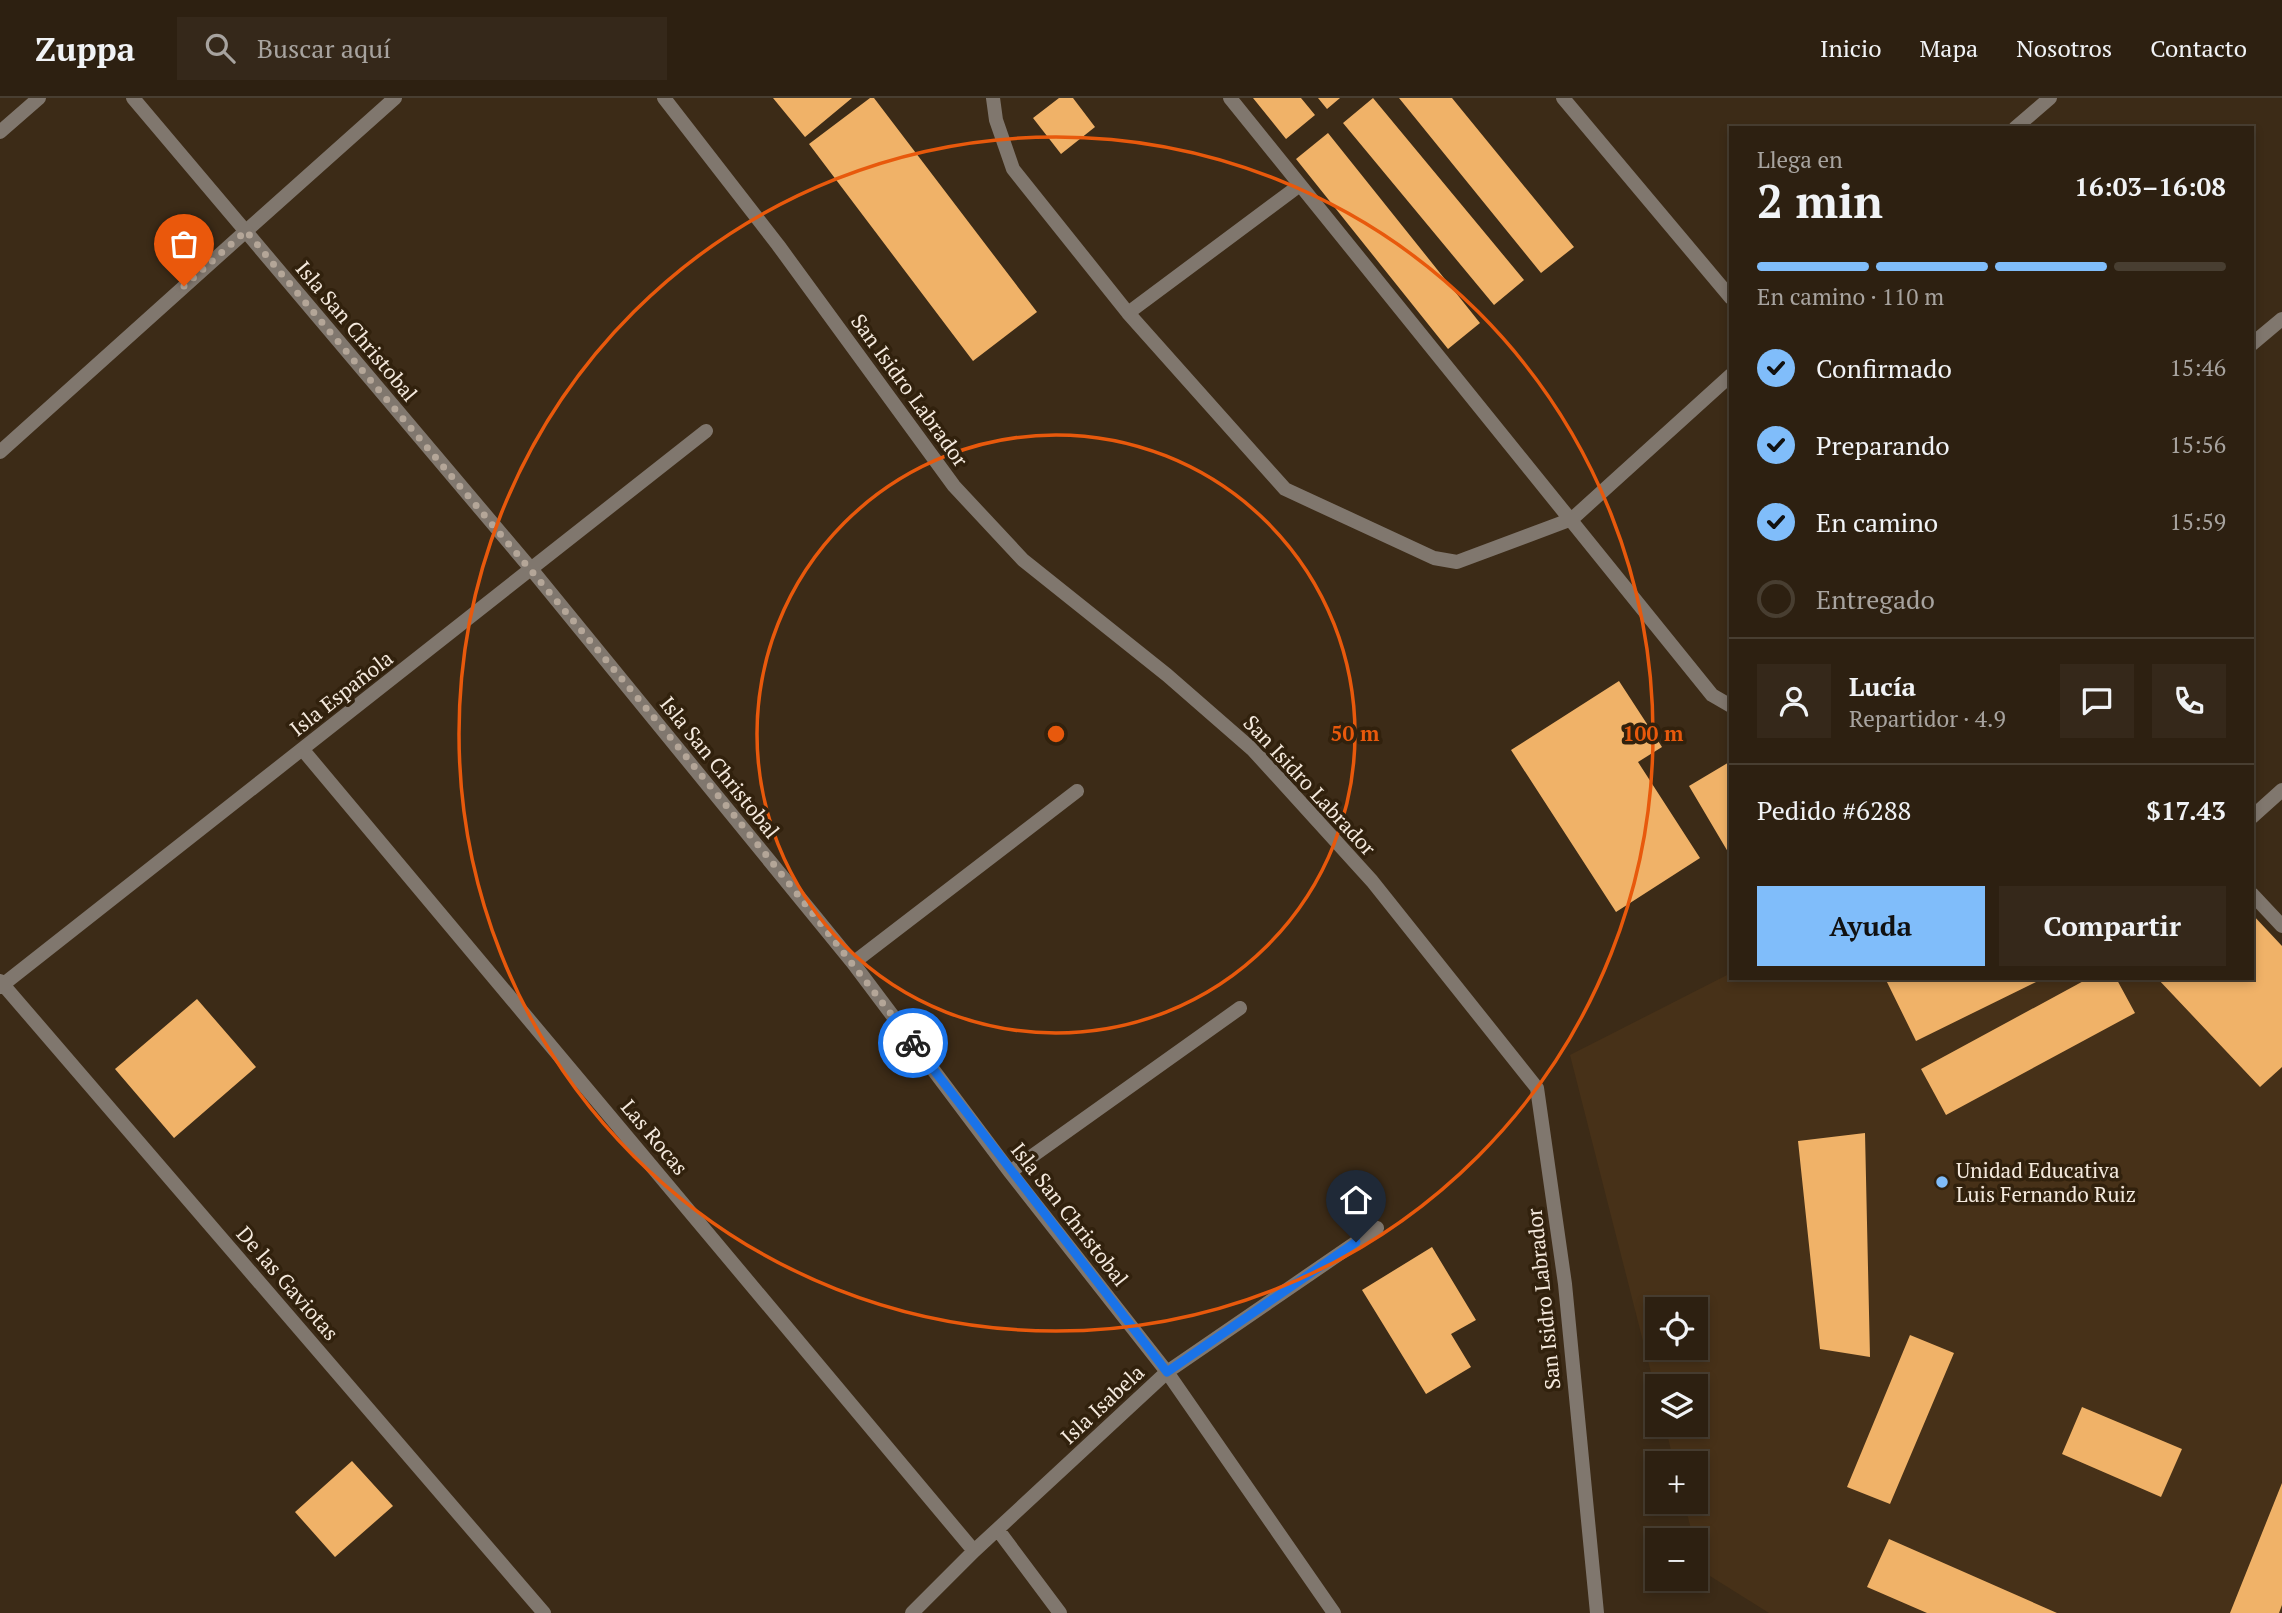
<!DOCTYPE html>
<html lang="es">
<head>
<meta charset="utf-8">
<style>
	:root { --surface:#2d2011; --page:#35281a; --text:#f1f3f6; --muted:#a7a39f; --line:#483e31; --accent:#80bdfa }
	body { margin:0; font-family:"PT Serif",serif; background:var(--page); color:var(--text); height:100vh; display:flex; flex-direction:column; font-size:26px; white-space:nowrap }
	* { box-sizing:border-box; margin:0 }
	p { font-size:23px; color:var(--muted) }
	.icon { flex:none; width:38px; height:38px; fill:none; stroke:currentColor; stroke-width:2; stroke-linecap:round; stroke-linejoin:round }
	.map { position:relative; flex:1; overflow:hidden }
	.sheet { position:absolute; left:1729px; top:28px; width:525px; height:854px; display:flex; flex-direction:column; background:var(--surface); border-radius:0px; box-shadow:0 4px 10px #0003,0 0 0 2px var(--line) }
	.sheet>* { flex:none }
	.buttons { position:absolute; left:1645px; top:1199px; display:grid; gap:14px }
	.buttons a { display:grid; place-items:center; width:63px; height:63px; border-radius:0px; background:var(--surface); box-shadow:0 4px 10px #0003,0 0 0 2px var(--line); font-size:35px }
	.pin { position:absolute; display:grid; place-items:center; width:60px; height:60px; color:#fff; margin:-72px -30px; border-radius:50% 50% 50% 0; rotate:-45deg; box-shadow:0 0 7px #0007 }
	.pin .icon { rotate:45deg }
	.courier { position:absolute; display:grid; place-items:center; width:70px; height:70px; margin:-35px; border:5px solid #1a73e8; border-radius:50%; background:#fff; color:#222; box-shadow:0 2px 9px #0007 }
	.overview em { font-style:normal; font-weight:600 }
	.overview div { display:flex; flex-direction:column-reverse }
	.overview { display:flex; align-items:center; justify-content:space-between; height:119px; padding:0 28px }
	h1 { font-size:46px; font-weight:600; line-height:52px }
	.bar { display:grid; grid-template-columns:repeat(4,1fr); gap:10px 7px; align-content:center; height:84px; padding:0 28px }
	.bar i { height:9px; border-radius:5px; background:var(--line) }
	.bar .current { background:var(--accent) }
	.bar p { grid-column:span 4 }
	.line { display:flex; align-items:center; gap:18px; padding:0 28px; border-top:2px solid var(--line) }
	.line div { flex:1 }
	.round { display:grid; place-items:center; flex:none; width:74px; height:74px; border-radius:0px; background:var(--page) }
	ol { padding:0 28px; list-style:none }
	li { display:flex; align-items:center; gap:21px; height:77px }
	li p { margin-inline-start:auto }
	li .icon { padding:7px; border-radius:50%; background:var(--accent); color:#111; stroke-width:4 }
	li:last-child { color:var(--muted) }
	li i { width:38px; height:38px; border:4px solid var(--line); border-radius:50% }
	.cta { display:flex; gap:14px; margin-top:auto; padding:14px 28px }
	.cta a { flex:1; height:80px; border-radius:0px; background:var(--accent); color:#111; font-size:28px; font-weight:600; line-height:80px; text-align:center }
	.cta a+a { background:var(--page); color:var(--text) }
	header { display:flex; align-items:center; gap:42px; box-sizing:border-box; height:98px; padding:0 35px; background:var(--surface); border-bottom:2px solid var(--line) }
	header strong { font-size:33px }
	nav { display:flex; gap:38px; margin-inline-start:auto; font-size:24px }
	.search { width:490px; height:63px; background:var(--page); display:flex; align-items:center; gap:18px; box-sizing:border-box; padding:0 24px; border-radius:0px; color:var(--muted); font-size:26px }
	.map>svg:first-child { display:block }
</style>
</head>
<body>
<header>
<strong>Zuppa</strong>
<div class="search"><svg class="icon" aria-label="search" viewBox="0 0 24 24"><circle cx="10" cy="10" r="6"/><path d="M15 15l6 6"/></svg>Buscar aquí</div>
<nav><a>Inicio</a><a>Mapa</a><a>Nosotros</a><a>Contacto</a></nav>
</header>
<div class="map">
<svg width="2282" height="1515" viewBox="0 0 2282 1515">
	<rect width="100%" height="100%" fill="#3c2b17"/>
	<path fill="#473118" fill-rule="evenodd" d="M1731,875V880H2252L2282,901V1515H1769L1702,1473L1684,1404H1696V1365H1674L1665,1327L1696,1326V1288H1657V1298L1570,957ZM1657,1211H1696V1250H1657Z"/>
	<path fill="#f0b268" d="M773,0H852L805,39Z
		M870,0H874L1037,214L973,263L809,46Z
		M1059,0H1073L1095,29L1061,56L1033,20Z
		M1253,0H1301L1315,17L1286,41Z
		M1318,0H1340L1327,11Z
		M1373,0L1524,182L1494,207L1343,25Z
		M1399,0H1452L1574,149L1541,175Z
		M1328,35L1480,225L1448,251L1296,61Z
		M1619,583L1662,649L1638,664L1700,760L1616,814L1511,652Z
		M1731,663V759L1689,688Z
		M2252,816L2282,848V969L2260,989L2157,880H2252Z
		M1885,880H2044L1916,943Z
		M2089,880H2116L2135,915L1946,1017L1921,971Z
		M197,901L256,969L174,1040L115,971Z
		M1865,1035L1870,1259L1820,1251L1798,1043Z
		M1432,1149L1476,1222L1451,1236L1471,1269L1426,1296L1362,1192Z
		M1910,1237L1954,1255L1890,1406L1847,1389Z
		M2082,1309L2182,1351L2161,1399L2062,1356Z
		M352,1363L393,1408L335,1459L295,1414Z
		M2282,1385V1507L2279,1515H2230Z
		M1889,1441L2057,1515H1927L1867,1489Z"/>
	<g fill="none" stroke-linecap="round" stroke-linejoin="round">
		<path stroke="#80776e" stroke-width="14" d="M993,0L996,22L1013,71L1128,215L1285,391L1434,460L1457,464L1572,421L1731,277
			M1230,0L1712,597L1731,608
			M246,133L395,0
			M1128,215L1300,87"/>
		<path stroke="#80776e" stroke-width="14" d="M133,0L532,472L853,865L1010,1074L1167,1274L1334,1515
			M664,0L778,147L954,388L1023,462L1167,577L1253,652L1372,783L1537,990L1565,1186L1597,1515
			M2015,30L2050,0
			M0,34L39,0
			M2252,246L2282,221
			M0,354L246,133
			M303,652L974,1453
			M2252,719L2282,692
			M853,865L1077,693
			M0,883L544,1515
			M0,889L706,333
			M1010,1074L1240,910
			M998,1432L1060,1515
			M912,1515L974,1453L1167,1274L1377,1130"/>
		<path stroke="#80776e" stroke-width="14" d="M1563,0L1731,200
			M2252,796L2282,828"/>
	</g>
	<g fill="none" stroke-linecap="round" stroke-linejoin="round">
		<path stroke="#b4a698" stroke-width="7" stroke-dasharray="0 12.6" d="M184,188L246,133C469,403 702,666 913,945"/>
		<path stroke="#1a73e8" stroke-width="9" d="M913,945L1167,1274L1356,1144"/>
	</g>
	<g fill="none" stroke="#e8590c" stroke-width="3.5">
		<circle cx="1056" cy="636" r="299"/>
		<circle cx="1056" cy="636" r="597"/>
	</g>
	<circle fill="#80bdfa" stroke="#31210d" stroke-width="2.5" cx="1942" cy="1084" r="7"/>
	<g text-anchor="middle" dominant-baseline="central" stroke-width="7" stroke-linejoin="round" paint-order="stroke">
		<g font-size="21" fill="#f4e9dd" stroke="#31210d">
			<text transform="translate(357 233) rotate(50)">Isla San Christobal</text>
			<text transform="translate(910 292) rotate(54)">San Isidro Labrador</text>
			<text transform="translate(341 595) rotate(-38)">Isla Española</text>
			<text transform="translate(720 669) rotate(51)">Isla San Christobal</text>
			<text transform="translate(1310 687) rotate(47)">San Isidro Labrador</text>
			<text transform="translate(655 1039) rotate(50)">Las Rocas</text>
			<text transform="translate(1070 1116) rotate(52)">Isla San Christobal</text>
			<text transform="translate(288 1185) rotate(49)">De las Gaviotas</text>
			<text transform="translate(1543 1201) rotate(-96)">San Isidro Labrador</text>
			<text transform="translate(1102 1306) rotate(-43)">Isla Isabela</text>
		</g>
		<g font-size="21" fill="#f4e9dd" stroke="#31210d" text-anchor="start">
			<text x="1956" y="1072">Unidad Educativa<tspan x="1956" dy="24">Luis Fernando Ruiz</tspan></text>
		</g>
	</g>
	<circle cx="1056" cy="636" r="10" fill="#e8590c" stroke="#31210d" stroke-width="3.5"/>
	<g font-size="21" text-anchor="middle" font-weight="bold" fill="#e8590c" stroke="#31210d" stroke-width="7" stroke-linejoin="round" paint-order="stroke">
		<text x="1355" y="643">50 m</text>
		<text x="1653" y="643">100 m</text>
	</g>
</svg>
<div class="buttons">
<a><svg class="icon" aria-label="locate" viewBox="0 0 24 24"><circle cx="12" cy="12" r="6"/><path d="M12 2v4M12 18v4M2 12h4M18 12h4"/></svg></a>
<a><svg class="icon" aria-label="layers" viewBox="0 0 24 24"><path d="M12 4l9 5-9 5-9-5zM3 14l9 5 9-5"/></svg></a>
<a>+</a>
<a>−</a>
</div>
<div class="pin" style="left:184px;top:188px;background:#ea580c"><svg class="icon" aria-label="bag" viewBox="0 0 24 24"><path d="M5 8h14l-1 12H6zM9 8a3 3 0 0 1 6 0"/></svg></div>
<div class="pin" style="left:1356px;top:1144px;background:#1f2937"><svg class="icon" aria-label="home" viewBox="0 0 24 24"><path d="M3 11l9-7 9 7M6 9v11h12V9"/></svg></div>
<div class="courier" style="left:913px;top:945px"><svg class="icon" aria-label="bike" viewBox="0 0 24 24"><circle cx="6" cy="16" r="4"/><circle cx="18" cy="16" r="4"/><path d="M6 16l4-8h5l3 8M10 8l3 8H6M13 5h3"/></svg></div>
<section class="sheet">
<div class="overview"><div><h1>2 min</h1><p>Llega en</p></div><em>16:03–16:08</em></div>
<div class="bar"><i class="current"></i><i class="current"></i><i class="current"></i><i></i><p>En camino · 110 m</p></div>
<ol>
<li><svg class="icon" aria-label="check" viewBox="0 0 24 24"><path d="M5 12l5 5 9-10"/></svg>Confirmado<p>15:46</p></li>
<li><svg class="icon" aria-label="check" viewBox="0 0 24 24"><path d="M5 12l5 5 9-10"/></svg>Preparando<p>15:56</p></li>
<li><svg class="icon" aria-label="check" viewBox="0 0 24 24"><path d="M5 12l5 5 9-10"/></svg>En camino<p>15:59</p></li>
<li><i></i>Entregado</li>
</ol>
<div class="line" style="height:126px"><a class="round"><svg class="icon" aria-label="person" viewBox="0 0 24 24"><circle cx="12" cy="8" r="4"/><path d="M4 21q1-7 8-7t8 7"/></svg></a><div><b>Lucía</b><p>Repartidor · 4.9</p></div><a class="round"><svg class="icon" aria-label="chat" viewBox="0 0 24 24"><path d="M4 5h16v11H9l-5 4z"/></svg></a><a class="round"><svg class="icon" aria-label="phone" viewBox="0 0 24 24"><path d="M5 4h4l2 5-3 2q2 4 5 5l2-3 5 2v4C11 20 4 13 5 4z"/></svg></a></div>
<div class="line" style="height:91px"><div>Pedido #6288</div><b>$17.43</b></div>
<div class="cta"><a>Ayuda</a><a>Compartir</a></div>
</section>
</div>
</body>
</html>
